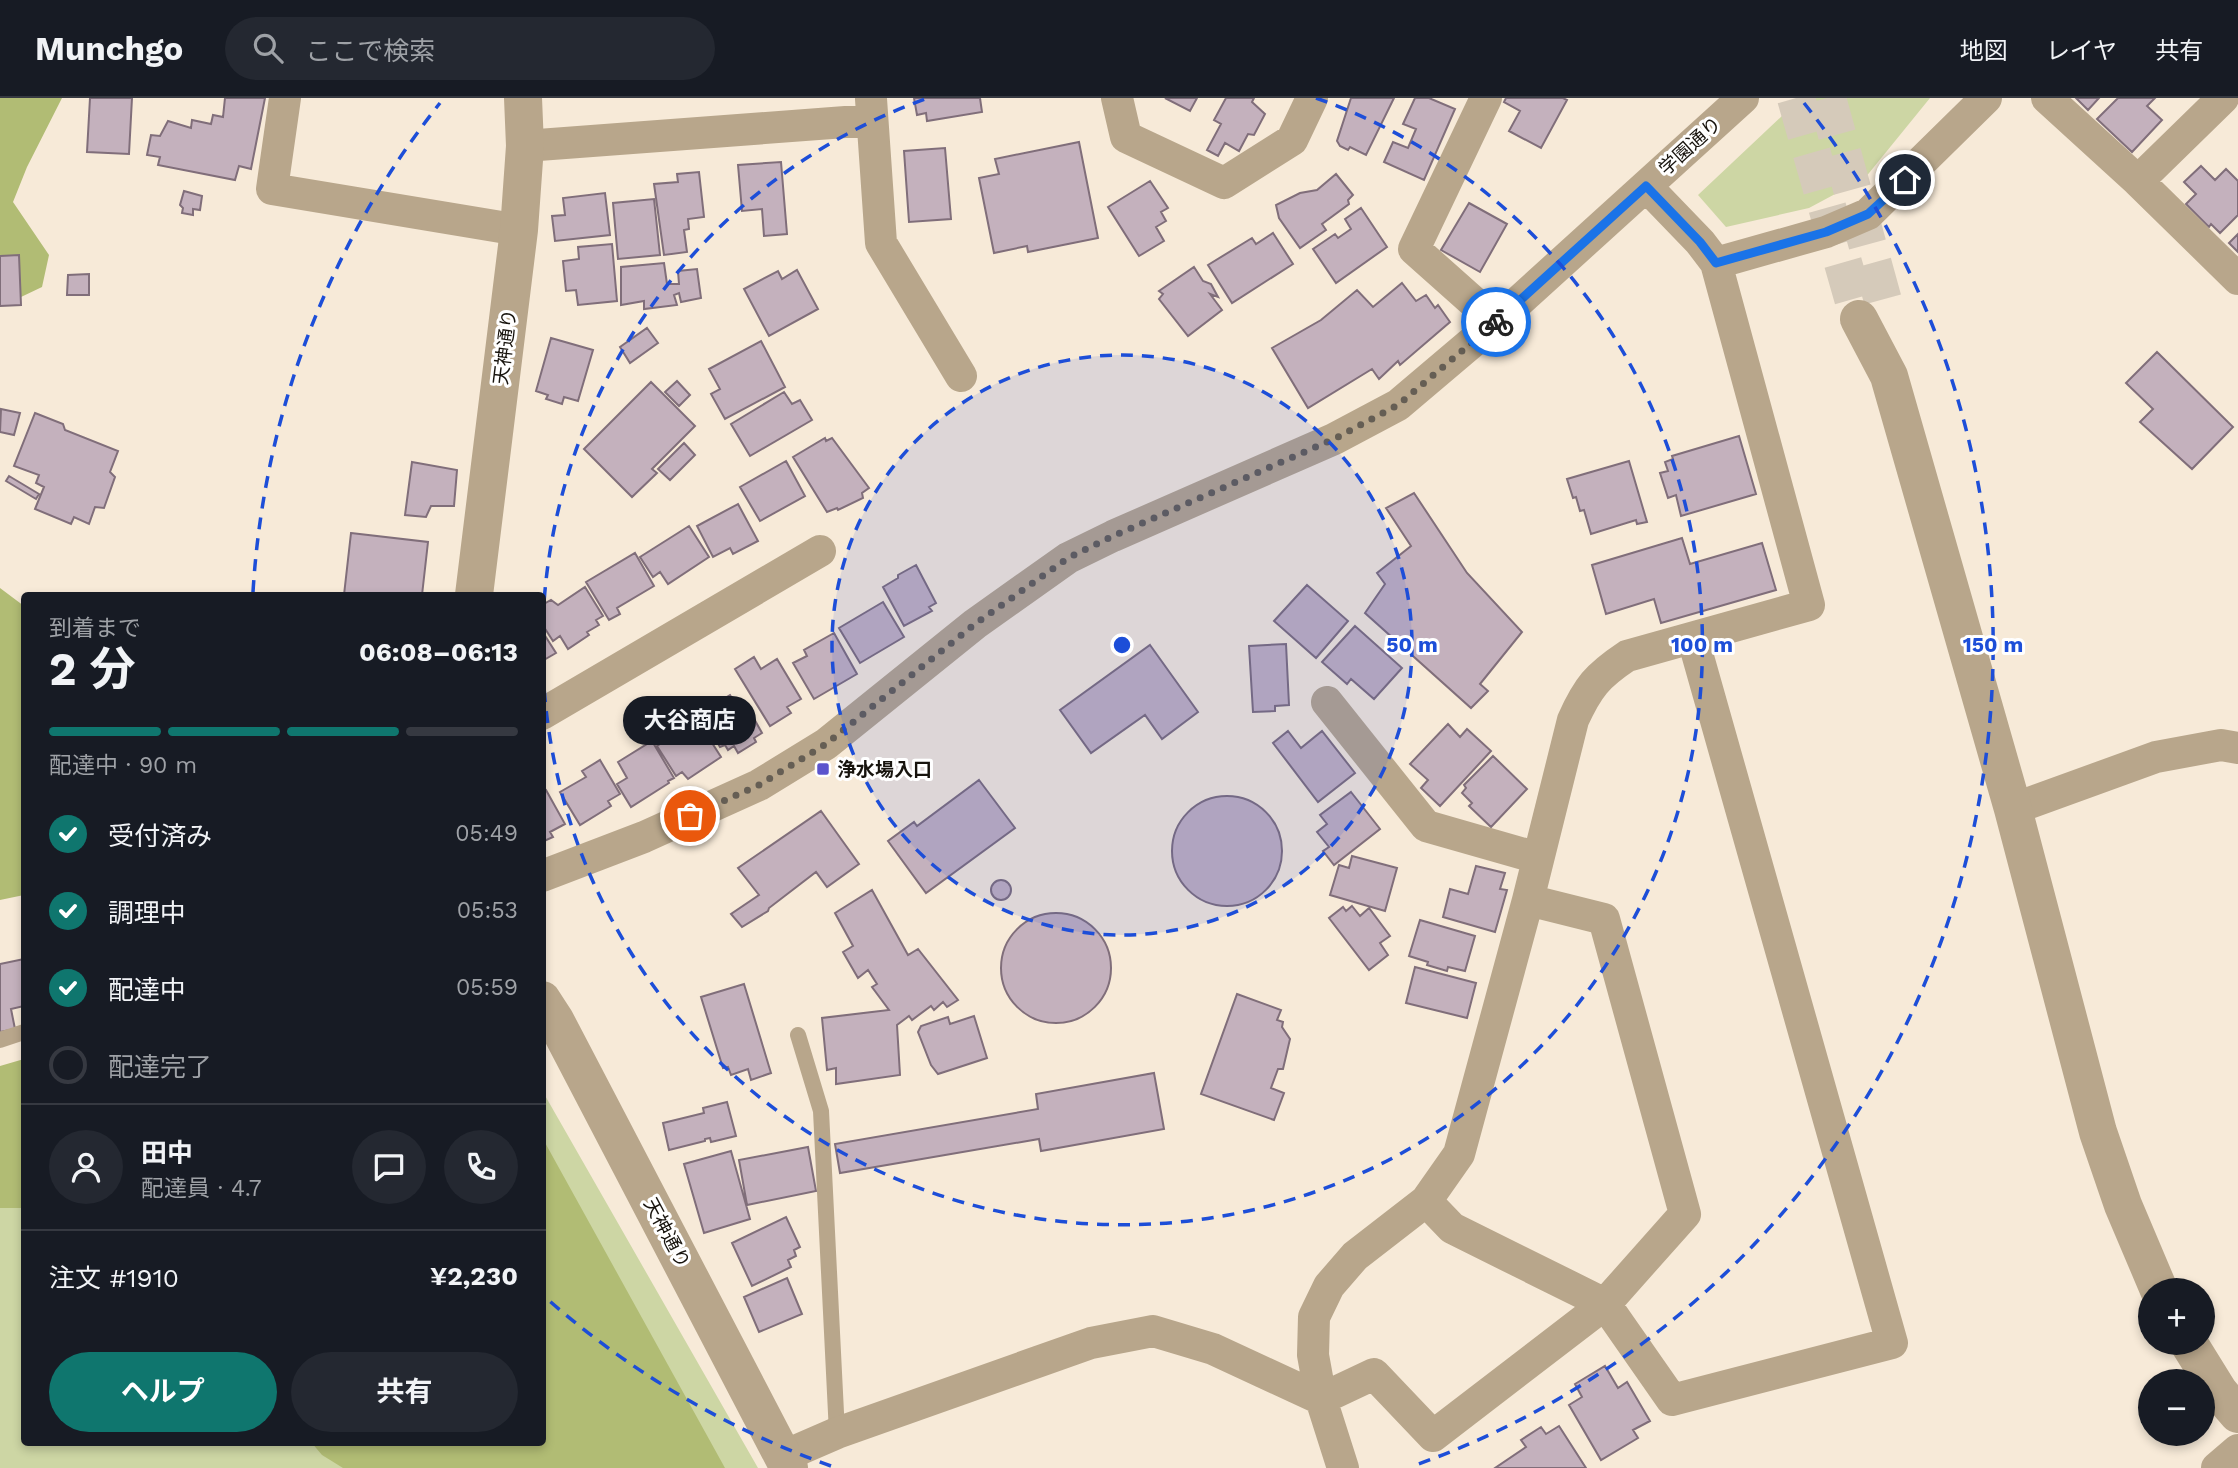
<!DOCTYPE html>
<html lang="ja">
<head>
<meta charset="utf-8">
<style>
	:root { --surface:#171b24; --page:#242831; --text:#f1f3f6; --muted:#9ea1a6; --line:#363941; --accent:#0f766e }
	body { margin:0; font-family:"Work Sans","Noto Sans JP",sans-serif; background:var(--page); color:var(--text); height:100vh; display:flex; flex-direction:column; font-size:26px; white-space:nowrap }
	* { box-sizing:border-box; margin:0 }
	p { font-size:23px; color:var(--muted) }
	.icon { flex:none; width:38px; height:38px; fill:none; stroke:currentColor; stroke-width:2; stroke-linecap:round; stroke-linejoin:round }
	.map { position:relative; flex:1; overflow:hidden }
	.details { position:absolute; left:21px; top:494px; width:525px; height:854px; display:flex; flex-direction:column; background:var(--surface); border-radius:7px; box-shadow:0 4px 10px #0003 }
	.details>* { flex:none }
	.fabs { position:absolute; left:2138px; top:1180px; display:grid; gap:14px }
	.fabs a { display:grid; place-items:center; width:77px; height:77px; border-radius:50%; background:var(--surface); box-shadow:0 4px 10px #0003; font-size:35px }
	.pin { position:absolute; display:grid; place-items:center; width:60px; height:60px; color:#fff; margin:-30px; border:4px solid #fff; border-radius:50%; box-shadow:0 2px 7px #0007 }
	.courier { position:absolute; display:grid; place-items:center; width:70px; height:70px; margin:-35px; border:5px solid #1a73e8; border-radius:50%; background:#fff; color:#222; box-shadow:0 2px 9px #0007 }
	.bubble { position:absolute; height:49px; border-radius:24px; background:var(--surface); box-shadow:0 4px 10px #0003; font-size:23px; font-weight:700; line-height:49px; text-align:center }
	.headline em { font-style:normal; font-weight:700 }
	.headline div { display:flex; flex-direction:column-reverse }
	.headline { display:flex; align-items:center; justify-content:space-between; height:119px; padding:0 28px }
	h1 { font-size:46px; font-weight:700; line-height:52px }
	.bar { display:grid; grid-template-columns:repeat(4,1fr); gap:10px 7px; align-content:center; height:84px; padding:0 28px }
	.bar i { height:9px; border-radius:5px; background:var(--line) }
	.bar .current { background:var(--accent) }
	.bar p { grid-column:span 4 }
	.line { display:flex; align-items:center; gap:18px; padding:0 28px; border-top:2px solid var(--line) }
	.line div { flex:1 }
	.round { display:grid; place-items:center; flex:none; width:74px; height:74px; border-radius:37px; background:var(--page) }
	ol { padding:0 28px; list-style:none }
	li { display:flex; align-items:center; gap:21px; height:77px }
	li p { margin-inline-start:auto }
	li .icon { padding:7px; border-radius:50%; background:var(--accent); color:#fff; stroke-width:4 }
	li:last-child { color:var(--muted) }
	li i { width:38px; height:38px; border:4px solid var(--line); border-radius:50% }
	.cta { display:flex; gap:14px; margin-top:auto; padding:14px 28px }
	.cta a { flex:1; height:80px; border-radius:42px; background:var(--accent); color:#fff; font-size:28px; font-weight:700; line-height:80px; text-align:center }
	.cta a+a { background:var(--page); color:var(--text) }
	header { display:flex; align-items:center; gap:42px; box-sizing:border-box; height:98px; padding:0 35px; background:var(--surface); border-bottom:2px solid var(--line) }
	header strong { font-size:33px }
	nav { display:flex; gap:38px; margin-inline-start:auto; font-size:24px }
	.search { width:490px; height:63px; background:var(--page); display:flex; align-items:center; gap:18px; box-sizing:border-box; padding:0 24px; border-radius:38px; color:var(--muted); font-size:26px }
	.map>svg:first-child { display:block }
</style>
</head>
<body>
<header>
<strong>Munchgo</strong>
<div class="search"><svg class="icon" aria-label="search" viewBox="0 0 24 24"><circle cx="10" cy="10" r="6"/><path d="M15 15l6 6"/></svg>ここで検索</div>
<nav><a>地図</a><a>レイヤ</a><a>共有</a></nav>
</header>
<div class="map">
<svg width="2238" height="1370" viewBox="0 0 2238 1370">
	<rect width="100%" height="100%" fill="#f7ead8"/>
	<path fill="#cdd6a4" d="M1801,0H1930L1865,80L1809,110L1726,129L1698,97Z
		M24,984V1344H542L543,994L758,1370H0V993Z"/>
	<path fill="#b1bc74" d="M0,0H62L27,69L13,104L49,157L42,189L0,209Z
		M0,490L24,508V797L0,802Z
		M24,961V1110H0V968Z
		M543,1041L725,1370H343L322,1357L311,1344H542Z"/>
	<path fill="#c4b1bd" stroke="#806e7a" stroke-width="2" d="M90,0H132L129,56L87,54Z
		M225,0H265L251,71L239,68L235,82L158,67L160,59L147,57L151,37L160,38L168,23L191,30L192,22L211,26L213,17L223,19Z
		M914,0H980L982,14L927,23L926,15L917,17Z
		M1165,0H1197L1190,13Z
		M1226,0H1254L1252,4L1265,16L1254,37L1248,36L1239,53L1225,45L1218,58L1207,52L1221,26L1214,22Z
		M1394,0L1366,57L1350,49L1348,52L1340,48L1337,43L1351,0Z
		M1415,0H1429L1455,11L1424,82L1384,64L1393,44L1408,50L1416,31L1403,26Z
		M1506,0H1563L1567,2L1541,50L1509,33L1520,13L1504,4Z
		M2076,0H2099L2088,12Z
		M2118,0H2155L2147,8L2162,22L2132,54L2097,21Z
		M1079,44L1098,140L1028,154L1027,148L994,155L979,80L999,76L995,61Z
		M945,50L951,121L909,124L904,53Z
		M781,64L787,136L764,138L762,111L742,113L738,67Z
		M2201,68L2215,82L2226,71L2238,83V117L2220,135L2211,126L2209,129L2186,106L2196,96L2184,84Z
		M699,74L704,119L688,121L689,131L684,132L687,154L664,157L654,86L678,84L677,76Z
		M1336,76L1353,97L1348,102L1349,106L1322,126L1326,132L1300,150L1279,120L1276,107L1300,95L1317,92Z
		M1150,83L1168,110L1161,114L1166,123L1156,129L1164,143L1139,158L1108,109Z
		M184,93L202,98L200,112L193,111V117L182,115L183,110L180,107Z
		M605,95L610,137L555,143L552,118L565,117L563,100Z
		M654,101L660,157L618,161L613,105Z
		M1469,105L1507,126L1480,174L1441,152Z
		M1361,110L1387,149L1336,185L1313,151L1335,136L1338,140L1351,131L1345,121Z
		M1273,135L1293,166L1232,205L1208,167L1252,140L1256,146Z
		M2238,136V154L2229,145Z
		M612,146L617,203L578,207L576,192L566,193L563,163L579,161L578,149Z
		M19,157L21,207L0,208V158Z
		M664,165L667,186H679L678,173L697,171L701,200L681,204L679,195L674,197L677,207L644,211V203L621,207V169Z
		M1194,169L1203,183L1211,186L1218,199L1210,196L1222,212L1188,238L1159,201L1163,196L1159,193Z
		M797,172L818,211L769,238L744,191L778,173L782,181Z
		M89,176V197H67L68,177Z
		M1402,185L1416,203L1426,197L1435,210L1438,207L1450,224L1400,267L1398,263L1379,281L1372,271L1308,310L1272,250L1321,222L1357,192L1373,209Z
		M647,230L658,245L630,265L620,249Z
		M551,240L593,252L578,303L564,299L562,306L546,301L548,297L536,293Z
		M761,243L785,289L725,321L711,296L720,291L709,271Z
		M2157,254L2233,329L2192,371L2140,324L2153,311L2126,285Z
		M677,283L690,297L679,308L665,294Z
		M651,284L695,328L652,371L657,375L632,399L584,351Z
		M784,294L792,306L800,302L812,322L750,358L731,326Z
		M1,311L20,315L14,337L0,334Z
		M35,315L63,326L65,332L118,353L110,374L115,379L104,410L95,409L89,426L74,419L71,426L35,411L44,389L36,385L39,377L14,368Z
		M1739,338L1756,396L1681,418L1676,397L1668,400L1660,375L1668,373L1665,364L1673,361L1672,358Z
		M825,340L826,343L832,340L869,390L862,395L863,400L838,412L837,410L827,414L793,359Z
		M684,345L695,357L670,382L658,371Z
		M786,363L805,398L760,423L740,389Z
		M1629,363L1647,424L1637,426L1636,422L1591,436L1584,412L1580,413L1576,399L1573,400L1567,381Z
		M412,364L457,372L454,408H431L426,419L405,417Z
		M9,378L39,396L36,401L6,383Z
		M1414,395L1467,475L1522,534L1480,586L1488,593L1471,610L1365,515L1385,486L1377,475L1411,448L1386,410Z
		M738,406L758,443L733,456L730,450L713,459L697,428Z
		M689,428L709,459L668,486L660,474L653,479L640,459Z
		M351,435L428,444L422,497H344Z
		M1682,440L1690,466L1762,445L1776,492L1661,525L1654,501L1606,516L1592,467Z
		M635,455L654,488L617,510L620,516L609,522L586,484Z
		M916,467L936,505L929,509L932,513L904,528L883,489L898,480V477Z
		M1307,487L1348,523L1316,560L1274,523Z
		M585,489L603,518L596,522L599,527L587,534L589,537L568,551L560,538L553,543L542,526V507L551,502L558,507Z
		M883,504L904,539L860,565L839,530Z
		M1355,528L1402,570L1374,601L1351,581L1347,586L1322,564Z
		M542,533L556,555L542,563Z
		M834,535L857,576L814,601L793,565L807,558L804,552Z
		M1286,546L1289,607L1275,608V613L1253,614L1249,548Z
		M1150,547L1198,614L1162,641L1145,617L1091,655L1060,612Z
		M754,559L761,571L777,561L801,601L787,609L791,615L770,628L735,571Z
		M730,597L741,615L748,610L762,635L754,640L756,644L738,655L734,648L728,652L725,647L720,649L700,615Z
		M1448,626L1460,639L1467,631L1491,653L1440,708L1421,690L1428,682L1410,666Z
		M690,627L698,639L705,634L721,659L688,681L682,674L676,678L657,648Z
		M1288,633L1301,650L1322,633L1355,675L1318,704L1273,645Z
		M652,643L674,680L668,683L669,685L631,709L617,686L627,680L618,664Z
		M1493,658L1527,691L1491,729L1469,708L1472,705L1462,695L1466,690L1464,687Z
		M600,662L620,696L608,703L611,708L580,727L560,694L586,679L582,673Z
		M979,682L1015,730L926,795L888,743L914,724L917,728Z
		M546,692L565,726L550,734L553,739L542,744V694Z
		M1351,694L1380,731L1334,767L1323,753L1329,749L1317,734L1327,726L1320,717Z
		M1172 753a55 55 0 1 1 110 0a55 55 0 1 1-110 0Z
		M821,713L859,766L827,789L816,774L769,810L768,813L742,829L731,816L759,797L738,770Z
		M1352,758L1397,770L1385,813L1330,797L1339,767L1349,770Z
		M1476,768L1505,775L1500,791L1507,792L1495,834L1443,819L1450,791L1468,796Z
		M991 792a10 10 0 1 1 20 0a10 10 0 1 1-20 0Z
		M872,792L908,857L918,851L958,902L947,909L943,904L934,912L931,908L912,922L909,918L897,927L900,977L836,986V970L827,972L822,920L889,912L872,889L877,886L868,872L858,880L843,854L853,848L835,815Z
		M1352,808L1360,818L1369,810L1390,838L1380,845L1388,857L1369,872L1329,820L1343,809L1346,813Z
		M1001 870a55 55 0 1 1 110 0a55 55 0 1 1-110 0Z
		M1420,822L1475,838L1465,873L1448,869L1447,873L1427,867L1428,864L1409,858Z
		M24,861V908L11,911L15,931L0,934V866Z
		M1415,869L1476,885L1467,920L1406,905Z
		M744,886L771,975L751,982L748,971L731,977L728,969L723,970L701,899Z
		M1237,896L1281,912L1277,922L1283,924L1282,929L1290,941L1283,971H1278L1271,990L1284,995L1274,1022L1201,996Z
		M974,918L987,960L938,976L931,967L918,934L921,928L948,919L950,926Z
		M1154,975L1164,1031L1041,1053L1039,1041L840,1075L835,1046L1038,1011L1036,996Z
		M727,1004L736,1038L711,1044L710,1040L705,1041V1043L669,1052L663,1025L704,1015L703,1010Z
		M808,1049L816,1093L747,1107L739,1062Z
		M731,1053L750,1121L704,1135L684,1066Z
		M786,1119L800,1149L794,1152L796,1158L788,1162L791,1169L752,1188L732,1145Z
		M787,1180L802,1216L759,1234L744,1199Z
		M1605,1268L1618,1290L1627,1284L1650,1323L1633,1332L1638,1340L1601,1362L1569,1307L1582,1299L1575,1286Z
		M1559,1328L1586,1370H1495L1526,1349L1521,1342L1541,1329L1546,1336Z"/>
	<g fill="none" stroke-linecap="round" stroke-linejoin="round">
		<path stroke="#d5caba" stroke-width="38" stroke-dasharray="38 19" stroke-linecap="butt" d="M1796,0L1859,221
			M1827,0L1885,210"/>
		<path stroke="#b8a68b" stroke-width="16" d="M798,937L821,1013L837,1335
			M0,942L24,934"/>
		<path stroke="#b8a68b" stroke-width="32" d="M285,0L272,91L519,132
			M1117,0L1126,39L1224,85L1292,42L1312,0
			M1486,0L1414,151L1496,224
			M2047,0L2138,83L2238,181
			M871,1L881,145L961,278
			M525,48L872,22
			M2138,83L2223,0
			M1716,165L1826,134L1868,116L1986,0
			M1327,604L1426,728L1538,760
			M542,616L820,453
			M2013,711L2156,659L2221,647L2238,650
			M542,778L644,739L759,687L826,646L975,526L1068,460L1113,438L1334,341L1398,307L1496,224L1743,0
			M1426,1103L1452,1130L1605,1206L1672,1302L1892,1245L1693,541
			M784,1358L837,1335L1091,1245L1153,1233L1213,1251L1321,1301L1374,1276L1433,1338L1605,1206L1685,1116L1604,821L1528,802
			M1343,1370L1321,1301L1313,1257L1314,1219L1329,1188L1355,1158L1426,1103L1459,1056L1528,802L1573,622C1588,589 1597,578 1627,558L1809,507L1716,165L1700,144L1646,88
			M2217,1370L2238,1352"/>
		<path stroke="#b8a68b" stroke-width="38" d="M1859,221L1889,278L2013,711L2098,1034L2123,1107L2159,1192
			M474,497L519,132L525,48L523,0
			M542,902L555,922L789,1370
			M2188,1244L2219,1294L2238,1316"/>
	</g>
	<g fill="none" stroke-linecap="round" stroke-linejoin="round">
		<path stroke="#655e54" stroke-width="7" stroke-dasharray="0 12.6" d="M690,718L759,687L826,646L975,526L1068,460L1113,438L1334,341L1398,307L1496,224"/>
		<path stroke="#1a73e8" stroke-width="9" d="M1496,224L1646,88L1700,144L1716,165L1826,134L1868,116L1905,82"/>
	</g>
	<circle cx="1122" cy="547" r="290" fill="#1d4ed8" fill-opacity=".12"/>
	<g fill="none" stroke="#1d4ed8" stroke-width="3.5" stroke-dasharray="12 9">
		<circle cx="1122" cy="547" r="290"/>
		<path d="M543 522A580 580 0 0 1 928 0M1316 0A580 580 0 1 1 543 572"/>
		<path d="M831 1368A871 871 0 0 1 545 1199M253 494A871 871 0 0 1 440 5M1804 5A871 871 0 0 1 1413 1368"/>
	</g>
	<rect fill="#5b54cd" stroke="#fff" stroke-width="2.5" x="816" y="664" width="14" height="14" rx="3.5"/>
	<g text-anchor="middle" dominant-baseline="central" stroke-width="6" stroke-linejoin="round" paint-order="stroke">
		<g font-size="19" fill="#17130d" stroke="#fff">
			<text transform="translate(1690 48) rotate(-42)">学園通り</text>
			<text transform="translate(505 249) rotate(-83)">天神通り</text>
			<text transform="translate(667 1135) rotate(62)">天神通り</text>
		</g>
		<g font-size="19" font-weight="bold" fill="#17130d" stroke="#fff" text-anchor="start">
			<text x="837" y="671">浄水場入口</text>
		</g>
	</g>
	<circle cx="1122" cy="547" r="10" fill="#1d4ed8" stroke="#fff" stroke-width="3.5"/>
	<g font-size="21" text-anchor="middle" font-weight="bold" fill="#1d4ed8" stroke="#fff" stroke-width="6" stroke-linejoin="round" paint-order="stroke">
		<text x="1412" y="554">50 m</text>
		<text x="1702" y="554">100 m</text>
		<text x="1993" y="554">150 m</text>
	</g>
</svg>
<div class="fabs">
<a>+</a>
<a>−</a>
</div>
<div class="pin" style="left:690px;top:718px;background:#ea580c"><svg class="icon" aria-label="bag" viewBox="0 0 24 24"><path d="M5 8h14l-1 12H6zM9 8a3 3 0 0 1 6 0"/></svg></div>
<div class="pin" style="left:1905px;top:82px;background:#1f2937"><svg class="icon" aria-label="home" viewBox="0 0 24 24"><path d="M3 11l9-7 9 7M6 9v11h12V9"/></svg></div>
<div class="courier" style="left:1496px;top:224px"><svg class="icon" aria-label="bike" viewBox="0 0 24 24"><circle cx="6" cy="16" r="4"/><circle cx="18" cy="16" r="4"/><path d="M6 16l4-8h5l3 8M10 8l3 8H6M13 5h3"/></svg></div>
<div class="bubble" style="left:623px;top:598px;width:133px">大谷商店</div>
<section class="details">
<div class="headline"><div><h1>2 分</h1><p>到着まで</p></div><em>06:08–06:13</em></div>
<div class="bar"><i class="current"></i><i class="current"></i><i class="current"></i><i></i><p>配達中 · 90 m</p></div>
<ol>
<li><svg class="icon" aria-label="check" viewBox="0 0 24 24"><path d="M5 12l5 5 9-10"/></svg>受付済み<p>05:49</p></li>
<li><svg class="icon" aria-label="check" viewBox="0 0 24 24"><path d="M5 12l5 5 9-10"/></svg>調理中<p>05:53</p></li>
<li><svg class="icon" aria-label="check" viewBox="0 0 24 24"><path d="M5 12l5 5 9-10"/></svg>配達中<p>05:59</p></li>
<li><i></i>配達完了</li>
</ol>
<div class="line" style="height:126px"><a class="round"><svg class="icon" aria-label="person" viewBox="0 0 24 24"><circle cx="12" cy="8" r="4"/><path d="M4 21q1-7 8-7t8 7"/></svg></a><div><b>田中</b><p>配達員 · 4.7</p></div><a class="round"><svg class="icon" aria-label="chat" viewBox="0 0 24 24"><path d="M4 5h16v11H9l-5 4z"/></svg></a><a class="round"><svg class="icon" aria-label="phone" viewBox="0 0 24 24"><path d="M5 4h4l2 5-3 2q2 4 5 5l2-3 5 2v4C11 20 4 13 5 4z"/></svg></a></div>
<div class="line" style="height:91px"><div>注文 #1910</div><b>¥2,230</b></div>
<div class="cta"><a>ヘルプ</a><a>共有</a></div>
</section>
</div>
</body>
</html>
